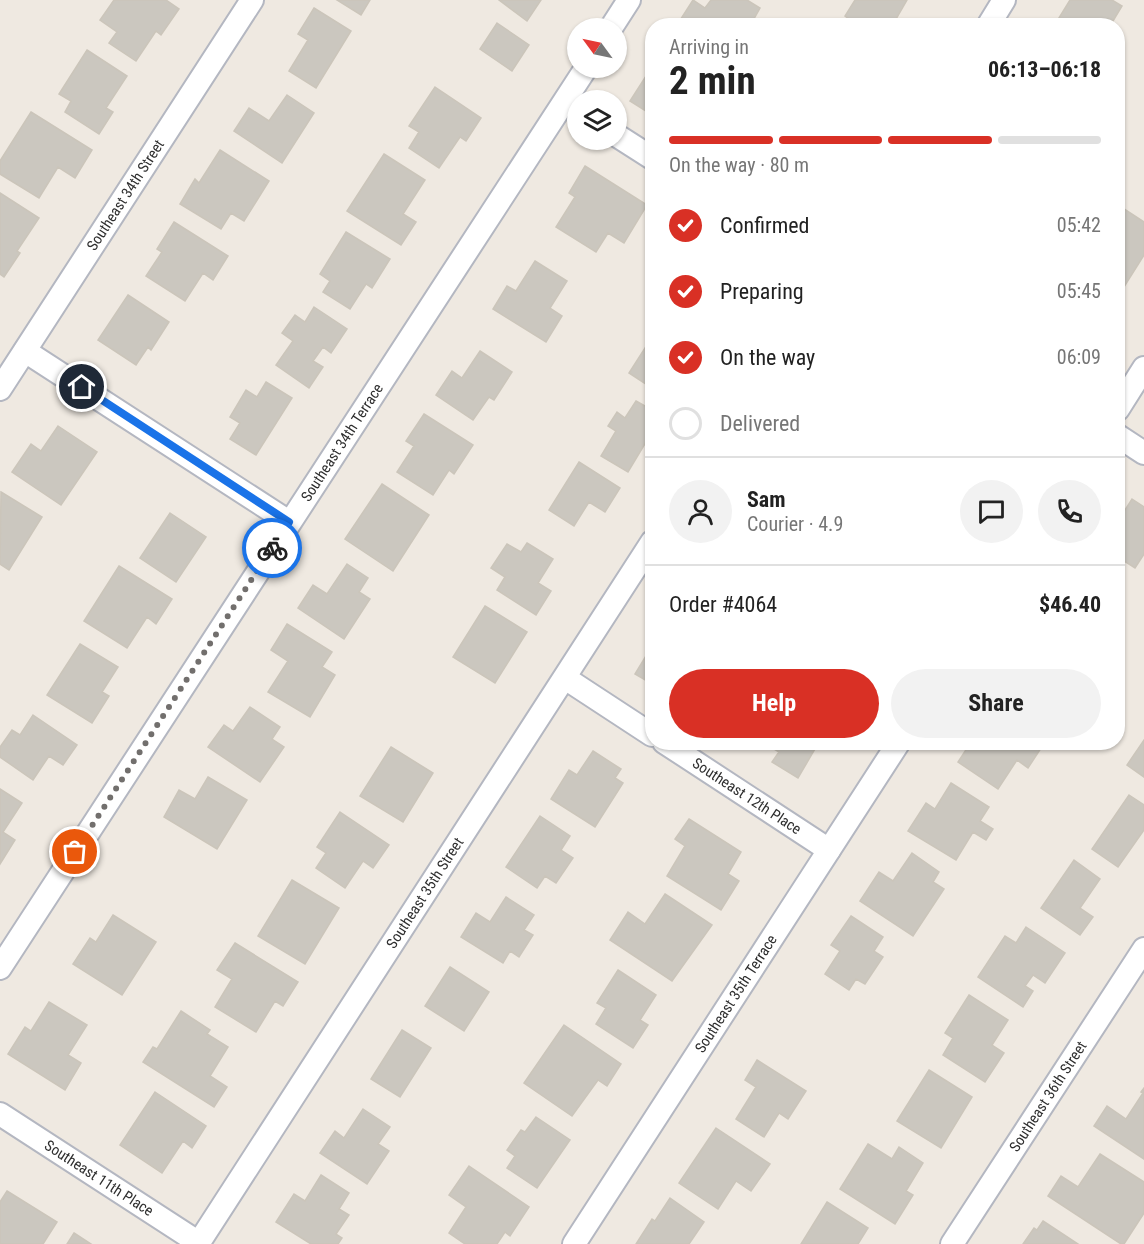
<!DOCTYPE html>
<html lang="en">
<head>
<meta charset="utf-8">
<style>
	:root { --surface:#fff; --page:#f2f2f2; --text:#222; --muted:#767676; --line:#e0e0e0; --accent:#d93025 }
	body { margin:0; font-family:"Roboto Condensed",sans-serif; background:var(--page); color:var(--text); height:100vh; display:flex; flex-direction:column; font-size:22px; white-space:nowrap }
	* { box-sizing:border-box; margin:0 }
	p { font-size:20px; color:var(--muted) }
	.icon { flex:none; width:33px; height:33px; fill:none; stroke:currentColor; stroke-width:2; stroke-linecap:round; stroke-linejoin:round }
	.map { position:relative; flex:1; overflow:hidden }
	.details { position:absolute; left:645px; top:18px; width:480px; height:732px; display:flex; flex-direction:column; background:var(--surface); border-radius:24px; box-shadow:0 2px 4px #0004 }
	.details>* { flex:none }
	.needle { width:39px; rotate:303deg }
	.controls { position:absolute; left:567px; top:18px; display:grid; gap:12px }
	.controls a { display:grid; place-items:center; width:60px; height:60px; border-radius:50%; background:var(--surface); box-shadow:0 2px 4px #0004; font-size:30px }
	.pin { position:absolute; display:grid; place-items:center; width:51px; height:51px; color:#fff; margin:-26px; border:3px solid #fff; border-radius:50%; box-shadow:0 2px 6px #0007 }
	.courier { position:absolute; display:grid; place-items:center; width:60px; height:60px; margin:-30px; border:4px solid #1a73e8; border-radius:50%; background:#fff; color:#222; box-shadow:0 2px 8px #0007 }
	.headline em { font-style:normal; font-weight:700 }
	.headline div { display:flex; flex-direction:column-reverse }
	.headline { display:flex; align-items:center; justify-content:space-between; height:102px; padding:0 24px }
	h1 { font-size:39px; font-weight:700; line-height:45px }
	.bar { display:grid; grid-template-columns:repeat(4,1fr); gap:9px 6px; align-content:center; height:72px; padding:0 24px }
	.bar i { height:8px; border-radius:4px; background:var(--line) }
	.bar .on { background:var(--accent) }
	.bar p { grid-column:span 4 }
	.line { display:flex; align-items:center; gap:15px; padding:0 24px; border-top:2px solid var(--line) }
	.line div { flex:1 }
	.round { display:grid; place-items:center; flex:none; width:63px; height:63px; border-radius:32px; background:var(--page) }
	ol { padding:0 24px; list-style:none }
	li { display:flex; align-items:center; gap:18px; height:66px }
	li p { margin-inline-start:auto }
	li .icon { padding:6px; border-radius:50%; background:var(--accent); color:#fff; stroke-width:4 }
	li:last-child { color:var(--muted) }
	li i { width:33px; height:33px; border:3px solid var(--line); border-radius:50% }
	.cta { display:flex; gap:12px; margin-top:auto; padding:12px 24px }
	.cta a { flex:1; height:69px; border-radius:36px; background:var(--accent); color:#fff; font-size:24px; font-weight:700; line-height:69px; text-align:center }
	.cta a+a { background:var(--page); color:var(--text) }
	.map>svg:first-child { display:block }
</style>
</head>
<body>
<div class="map">
<svg width="1144" height="1244" viewBox="0 0 1144 1244">
	<rect width="100%" height="100%" fill="#efe9e1"/>
	<path fill="#cbc7bf" stroke="#cbc5ba" stroke-width="1.5" d="M114,0H166L179,9L161,35L156,31L136,61L109,43L117,32L100,20Z
		M337,0H370L361,15Z
		M499,0H541L527,21Z
		M693,0L705,8L711,0H747L760,8L750,26H679L677,25Z
		M855,0H907L892,26H852L853,22L845,16Z
		M1070,0H1112L1122,6L1110,26H1054Z
		M314,8L351,31L316,88L289,71L308,40L298,34Z
		M497,23L529,45L512,71L480,49Z
		M87,50L127,76L106,108L113,112L99,134L65,112L71,101L59,94Z
		M646,76L652,80V115L630,101Z
		M435,87L481,118L466,141L460,137L439,168L409,148L419,132L409,126Z
		M287,95L314,113L282,163L234,131L249,108L269,121Z
		M31,112L92,150L75,178L58,167L39,198L0,174V161Z
		M220,150L269,181L244,221L231,213L221,229L180,204L195,179L199,183Z
		M384,154L425,180L403,214L416,222L401,245L347,211Z
		M585,166L647,205L624,243L608,233L596,252L556,227L575,197L569,193Z
		M0,193L39,218L17,251L20,253L4,277L0,274Z
		M1118,205L1144,222V255L1124,287L1118,283Z
		M174,222L228,256L213,280L203,273L185,301L146,276L162,252L157,249Z
		M346,232L390,259L372,288L366,284L350,309L323,292L330,281L320,274Z
		M535,261L567,281L550,308L562,316L546,342L493,309L507,286L516,291Z
		M128,295L169,322L151,350L148,347L136,365L98,340Z
		M314,307L347,329L331,353L323,347L313,361L323,367L309,388L276,365L293,341L282,333L295,315L305,322Z
		M652,337V388L629,373Z
		M480,351L512,372L494,400L489,397L473,420L436,395L452,371L462,378Z
		M266,382L292,398L256,455L230,439L240,423L230,417L246,390L257,397Z
		M636,401L652,410V432L628,472L601,456L616,431L608,426L617,412L625,418Z
		M424,414L473,445L454,474L449,470L433,495L397,472L414,446L406,441Z
		M58,426L97,452L61,505L12,472L31,444L41,451Z
		M579,462L620,488L605,512L589,502L574,526L549,510Z
		M382,484L429,515L393,571L345,539Z
		M1,492L42,517L9,570L0,564Z
		M1132,499L1144,507V554L1135,568L1118,557V521Z
		M170,513L206,537L176,582L140,558Z
		M527,543L553,559L538,583L551,591L536,615L497,590L505,577L491,568L507,544L521,552Z
		M347,564L368,578L359,592L370,599L344,639L298,608L313,585L327,594Z
		M119,566L172,599L156,624L147,617L127,648L84,621Z
		M485,606L527,632L495,683L453,657Z
		M287,624L332,652L322,667L335,675L310,717L268,692L288,661L271,650Z
		M80,644L118,667L102,692L109,696L92,723L47,695Z
		M652,646V684L635,674Z
		M250,707L280,727L272,739L284,747L260,782L208,747L224,725L233,731Z
		M33,715L77,745L63,765L49,756L33,780L0,757V747L12,730L20,735Z
		M1144,740V777L1127,765Z
		M767,742H819L798,778L772,762L779,752L766,744Z
		M971,742H1045L1028,768L1017,760L998,789L958,762Z
		M391,747L433,773L403,822L360,796Z
		M593,751L621,769L615,778L623,783L595,827L551,799L569,770L577,775Z
		M208,777L247,800L217,849L164,817L179,790L195,799Z
		M951,783L989,807L980,821L993,829L986,840L973,832L956,860L908,831L926,803L935,809Z
		M0,789L22,803L3,832L15,840L0,864Z
		M1129,795L1144,805V830L1118,867L1092,849Z
		M340,812L389,845L373,868L363,861L345,888L316,868L326,853L317,847Z
		M540,816L570,836L561,850L573,858L556,883L545,876L537,888L506,867Z
		M689,819L741,852L728,874L739,881L721,910L667,876L685,846L675,839Z
		M912,853L939,872L933,882L944,889L913,936L860,901L879,872L893,881Z
		M1074,860L1100,879L1080,908L1093,917L1080,935L1041,908Z
		M292,880L339,908L305,964L258,936Z
		M665,894L712,925L672,981L610,940L628,912L645,924Z
		M506,897L534,915L524,930L533,935L519,957L510,951L503,963L461,937L476,913L490,922Z
		M113,915L156,942L122,995L73,964L90,938L96,942Z
		M851,916L883,937L874,951L883,957L865,984L856,979L849,990L825,974L840,951L831,945Z
		M1026,927L1065,953L1045,983L1033,975L1025,986L1033,991L1023,1007L978,977L1005,936L1016,943Z
		M235,943L298,982L283,1006L275,1001L256,1032L215,1007L232,979L217,970Z
		M450,967L489,992L464,1031L425,1006Z
		M618,970L656,995L640,1020L648,1025L633,1048L596,1024L606,1008L597,1003Z
		M969,995L1008,1020L992,1045L1004,1053L985,1082L943,1055L953,1038L945,1033Z
		M49,1002L87,1025L68,1055L81,1063L65,1090L8,1054L25,1027L31,1031Z
		M181,1011L210,1030L207,1034L228,1047L210,1076L227,1087L214,1107L143,1062L153,1047L157,1049Z
		M564,1025L621,1064L607,1086L598,1080L572,1116L524,1083Z
		M402,1030L431,1048L400,1097L371,1079Z
		M757,1060L806,1091L788,1119L779,1113L764,1137L736,1119L756,1087L745,1080Z
		M929,1070L972,1097L941,1148L897,1121Z
		M1144,1088V1159L1094,1126L1107,1106L1126,1119L1143,1093L1141,1092Z
		M155,1092L206,1126L192,1148L183,1141L162,1173L120,1145Z
		M363,1109L390,1127L378,1144L389,1151L367,1184L320,1153L335,1131L344,1138Z
		M536,1117L570,1140L537,1188L507,1168L515,1156L507,1150L521,1130L525,1132Z
		M716,1128L770,1164L751,1191L736,1181L718,1209L679,1183Z
		M868,1144L892,1159L899,1147L923,1163L906,1191L913,1195L895,1224L840,1189Z
		M1100,1154L1144,1182V1213L1124,1244H1121L1048,1196L1061,1176L1078,1187Z
		M469,1166L529,1207L510,1236L505,1232L497,1244H465L449,1233L466,1207L449,1195Z
		M321,1175L349,1193L339,1209L349,1215L336,1234L342,1238L338,1244H311L276,1222L294,1194L305,1201Z
		M7,1191L57,1222L43,1244H0V1202Z
		M670,1198L704,1222L689,1244H636L652,1219L655,1221Z
		M827,1202L868,1228L858,1244H801Z
		M1043,1221L1078,1244H1023L1034,1228L1037,1230Z
		M74,1233L91,1244H67Z"/>
	<g fill="none" stroke-linecap="round" stroke-linejoin="round">
		<g stroke="#b4b7c1" stroke-width="26">
			<g id="minor">
				<path d="M988,26L1004,0"/>
				<path d="M611,28L629,0"/>
				<path d="M616,135L652,158"/>
				<path d="M25,351L289,522"/>
				<path id="s1" d="M0,389L252,0"/>
				<path d="M1118,409L1144,368"/>
				<path d="M1118,436L1144,453"/>
				<path d="M565,678L652,735"/>
				<path id="s2" d="M664,742L829,850"/>
				<path id="s3" d="M0,968L586,68"/>
				<path id="s4" d="M0,1114L199,1243"/>
				<path id="s5" d="M198,1244L652,542"/>
				<path id="s6" d="M574,1244L899,742"/>
				<path id="s7" d="M952,1244L1144,949"/>
			</g>
		</g>
		<use href="#minor" stroke="#fff" stroke-width="22"/>
	</g>
	<g fill="none" stroke-linecap="round" stroke-linejoin="round">
		<path stroke="#726f6d" stroke-width="6" stroke-dasharray="0 10.8" d="M75,852L272,548"/>
		<path stroke="#1a73e8" stroke-width="8" d="M82,387L289,522L272,548"/>
	</g>
	<g text-anchor="middle" dominant-baseline="central" stroke-width="5" stroke-linejoin="round" paint-order="stroke">
		<g font-size="15" fill="#2e2e2e" stroke="#fff">
			<text stroke="none"><textPath href="#s1" startOffset="231">Southeast 34th Street</textPath></text>
			<text stroke="none"><textPath href="#s3" startOffset="627">Southeast 34th Terrace</textPath></text>
			<text stroke="none"><textPath href="#s2" startOffset="99">Southeast 12th Place</textPath></text>
			<text stroke="none"><textPath href="#s5" startOffset="418">Southeast 35th Street</textPath></text>
			<text stroke="none"><textPath href="#s6" startOffset="298">Southeast 35th Terrace</textPath></text>
			<text stroke="none"><textPath href="#s7" startOffset="176">Southeast 36th Street</textPath></text>
			<text stroke="none"><textPath href="#s4" startOffset="118">Southeast 11th Place</textPath></text>
		</g>
	</g>
</svg>
<div class="controls">
<a><svg class="needle" viewBox="-14 -14 28 28"><path d="M0-13l5 13h-10z" fill="#e53935"/><path d="M0 13l5-13h-10z" fill="#767676"/></svg></a>
<a><svg class="icon" aria-label="layers" viewBox="0 0 24 24"><path d="M12 4l9 5-9 5-9-5zM3 14l9 5 9-5"/></svg></a>
</div>
<div class="pin" style="left:75px;top:852px;background:#ea580c"><svg class="icon" aria-label="bag" viewBox="0 0 24 24"><path d="M5 8h14l-1 12H6zM9 8a3 3 0 0 1 6 0"/></svg></div>
<div class="pin" style="left:82px;top:387px;background:#1f2937"><svg class="icon" aria-label="home" viewBox="0 0 24 24"><path d="M3 11l9-7 9 7M6 9v11h12V9"/></svg></div>
<div class="courier" style="left:272px;top:548px"><svg class="icon" aria-label="bike" viewBox="0 0 24 24"><circle cx="6" cy="16" r="4"/><circle cx="18" cy="16" r="4"/><path d="M6 16l4-8h5l3 8M10 8l3 8H6M13 5h3"/></svg></div>
<section class="details">
<div class="headline"><div><h1>2 min</h1><p>Arriving in</p></div><em>06:13–06:18</em></div>
<div class="bar"><i class="on"></i><i class="on"></i><i class="on"></i><i></i><p>On the way · 80 m</p></div>
<ol>
<li><svg class="icon" aria-label="check" viewBox="0 0 24 24"><path d="M5 12l5 5 9-10"/></svg>Confirmed<p>05:42</p></li>
<li><svg class="icon" aria-label="check" viewBox="0 0 24 24"><path d="M5 12l5 5 9-10"/></svg>Preparing<p>05:45</p></li>
<li><svg class="icon" aria-label="check" viewBox="0 0 24 24"><path d="M5 12l5 5 9-10"/></svg>On the way<p>06:09</p></li>
<li><i></i>Delivered</li>
</ol>
<div class="line" style="height:108px"><a class="round"><svg class="icon" aria-label="person" viewBox="0 0 24 24"><circle cx="12" cy="8" r="4"/><path d="M4 21q1-7 8-7t8 7"/></svg></a><div><b>Sam</b><p>Courier · 4.9</p></div><a class="round"><svg class="icon" aria-label="chat" viewBox="0 0 24 24"><path d="M4 5h16v11H9l-5 4z"/></svg></a><a class="round"><svg class="icon" aria-label="phone" viewBox="0 0 24 24"><path d="M5 4h4l2 5-3 2q2 4 5 5l2-3 5 2v4C11 20 4 13 5 4z"/></svg></a></div>
<div class="line" style="height:78px"><div>Order #4064</div><b>$46.40</b></div>
<div class="cta"><a>Help</a><a>Share</a></div>
</section>
</div>
</body>
</html>
